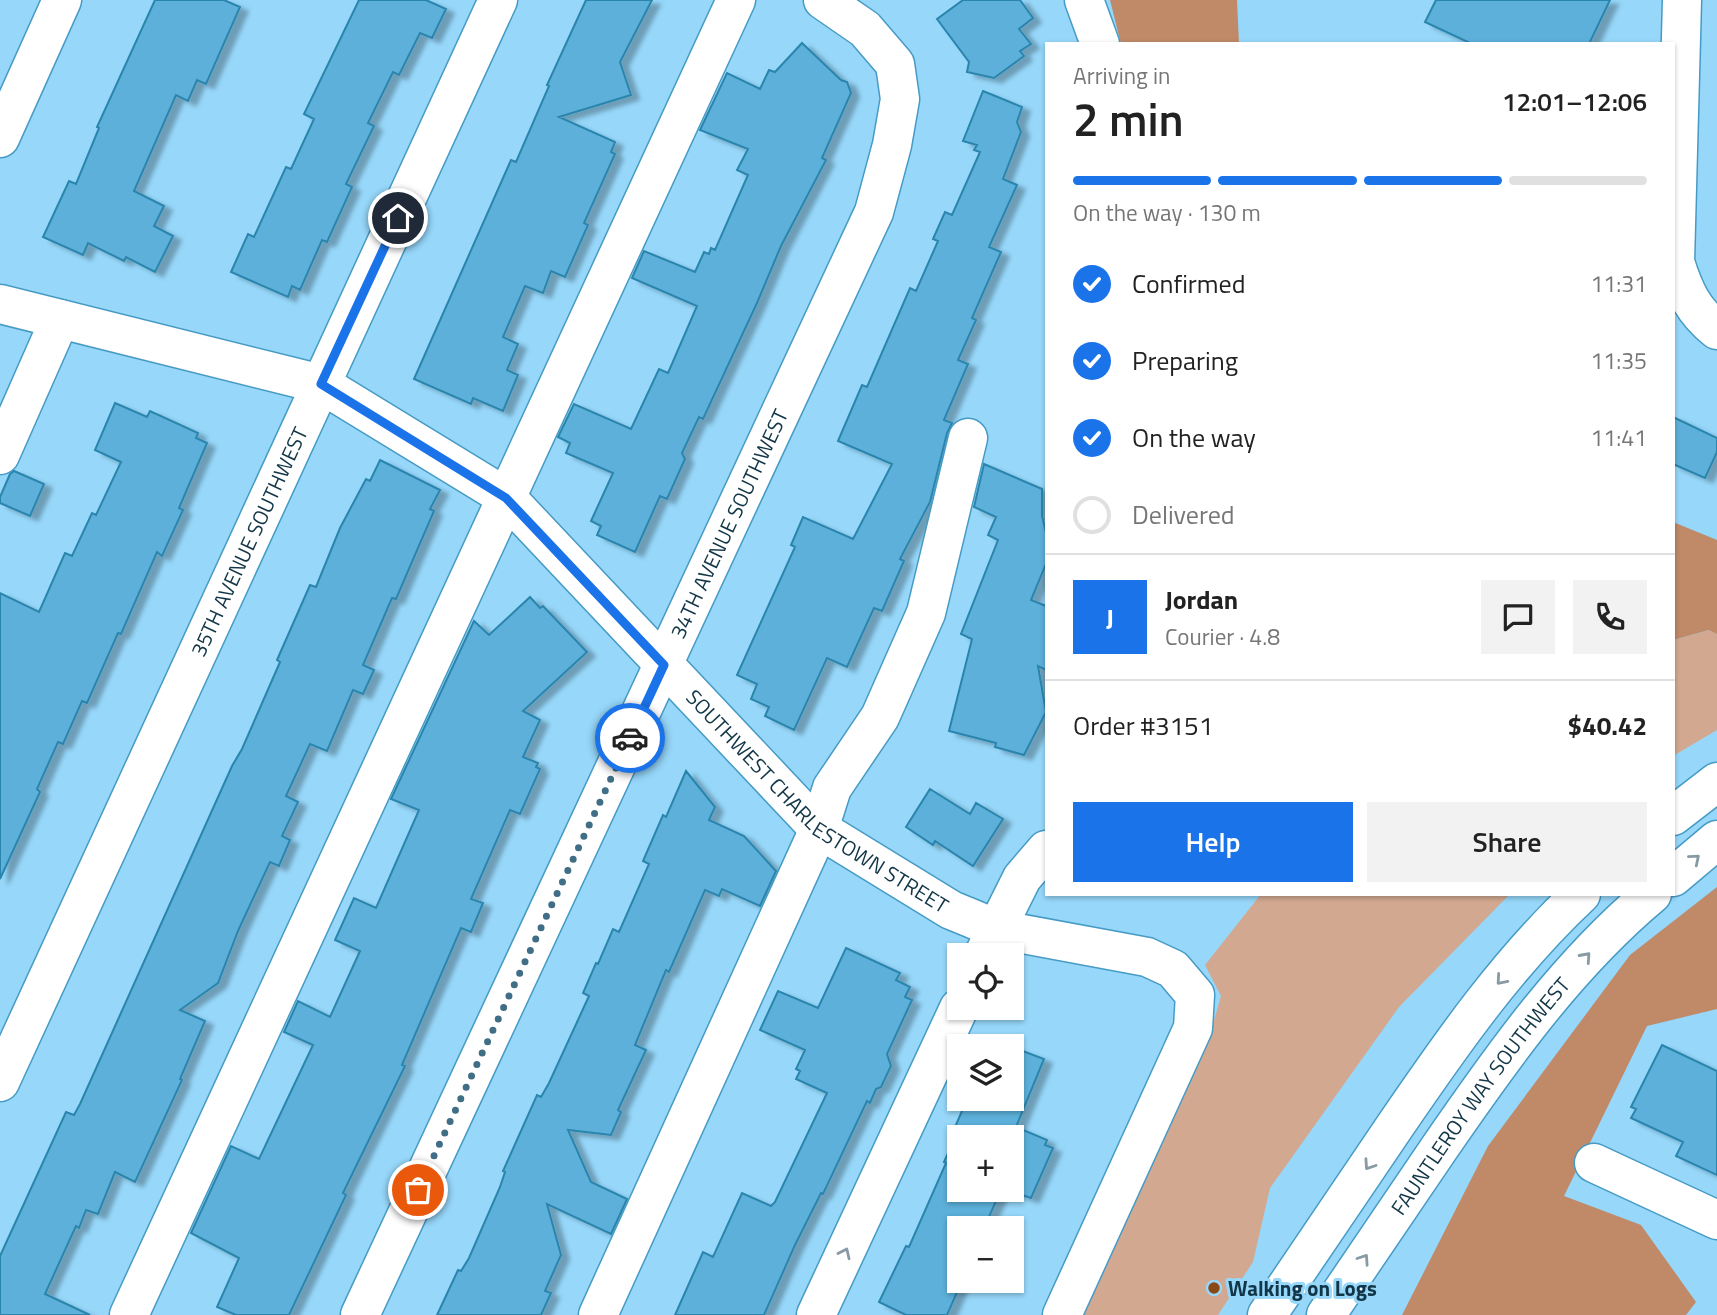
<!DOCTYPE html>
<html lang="en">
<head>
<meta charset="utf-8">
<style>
	:root { --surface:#fff; --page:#f2f2f2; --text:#222; --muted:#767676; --line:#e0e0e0; --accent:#1a73e8 }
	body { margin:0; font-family:"Titillium Web",sans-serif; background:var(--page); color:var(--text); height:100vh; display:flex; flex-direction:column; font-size:26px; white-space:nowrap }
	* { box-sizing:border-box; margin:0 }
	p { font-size:23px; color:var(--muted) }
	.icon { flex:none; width:38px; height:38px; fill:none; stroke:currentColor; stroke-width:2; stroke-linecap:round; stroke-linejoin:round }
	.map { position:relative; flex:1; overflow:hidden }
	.details { position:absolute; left:1045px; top:42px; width:630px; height:854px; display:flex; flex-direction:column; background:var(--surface); border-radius:0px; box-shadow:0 2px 5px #0004 }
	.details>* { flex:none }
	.fabs { position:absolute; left:947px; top:943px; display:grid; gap:14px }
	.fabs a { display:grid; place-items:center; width:77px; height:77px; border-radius:0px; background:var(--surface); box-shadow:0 2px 5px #0004; font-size:35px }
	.pin { position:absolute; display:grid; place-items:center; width:60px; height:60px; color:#fff; margin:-30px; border:4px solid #fff; border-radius:50%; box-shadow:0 2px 7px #0007 }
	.courier { position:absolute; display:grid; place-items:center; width:70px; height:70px; margin:-35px; border:5px solid #1a73e8; border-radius:50%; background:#fff; color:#222; box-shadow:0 2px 9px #0007 }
	.overview em { font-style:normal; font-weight:600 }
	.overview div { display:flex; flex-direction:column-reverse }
	.overview { display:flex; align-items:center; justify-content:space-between; height:119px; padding:0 28px }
	h1 { font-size:46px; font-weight:600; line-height:52px }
	.bar { display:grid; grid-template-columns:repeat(4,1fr); gap:10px 7px; align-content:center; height:84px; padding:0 28px }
	.bar i { height:9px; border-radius:5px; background:var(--line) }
	.bar .active { background:var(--accent) }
	.bar p { grid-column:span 4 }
	.line { display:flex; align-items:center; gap:18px; padding:0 28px; border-top:2px solid var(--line) }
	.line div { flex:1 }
	.round { display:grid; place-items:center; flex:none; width:74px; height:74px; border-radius:0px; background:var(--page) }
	ol { padding:0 28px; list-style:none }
	li { display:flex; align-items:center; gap:21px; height:77px }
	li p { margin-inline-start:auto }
	li .icon { padding:7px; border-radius:50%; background:var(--accent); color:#fff; stroke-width:4 }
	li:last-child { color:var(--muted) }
	li i { width:38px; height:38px; border:4px solid var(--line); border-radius:50% }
	.cta { display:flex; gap:14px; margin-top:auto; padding:14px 28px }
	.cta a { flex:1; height:80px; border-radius:0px; background:var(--accent); color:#fff; font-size:28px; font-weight:600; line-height:80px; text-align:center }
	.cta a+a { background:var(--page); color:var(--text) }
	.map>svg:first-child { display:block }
</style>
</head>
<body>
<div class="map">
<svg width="1717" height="1315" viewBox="0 0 1717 1315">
	<defs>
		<filter id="shadow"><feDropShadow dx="8" dy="4.5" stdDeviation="2" flood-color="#0004"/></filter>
	</defs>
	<rect width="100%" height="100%" fill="#96d7fa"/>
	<path fill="#d2a990" d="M1710,630L1717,634V730L1673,756V640Z
		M1261,894H1510L1399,1007L1270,1188L1253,1262L1218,1315H1081L1209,1038L1221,996L1205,965Z"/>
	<path fill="#c08967" d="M1110,0H1237L1239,44H1121Z
		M1673,522L1717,540V634L1709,630L1673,640Z
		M1717,887V1009L1647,1026L1564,1196L1641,1225L1696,1302L1686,1315H1402L1488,1146L1630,955Z"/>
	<path fill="#5bb0da" stroke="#2c85ad" stroke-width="2" filter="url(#shadow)" d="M155,0H224L240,7L206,84L197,80L188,101L176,95L134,191L164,206L154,226L173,236L155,272L126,257L124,261L88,243L83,255L43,237L69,181L76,184L99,128L97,127Z
		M359,0H426L446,9L432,38L420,33L399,75L393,72L368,123L374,126L346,184L352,187L327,242L322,240L300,290L292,286L288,297L231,272L248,234L254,237L286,167L291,169L314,119L304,114Z
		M586,0H652L620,62L631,95L559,117L615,142L611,152L615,154L584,223L588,225L565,277L551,271L543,293L525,286L503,337L518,344L507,370L518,375L503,411L473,398L471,404L414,379L511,160L516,162L549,86L547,85Z
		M963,0H1020L1033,18L1019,29L1031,44L1020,51L1024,56L994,78L967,72L969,62L937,19Z
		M1436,0H1610L1589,44H1472L1425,22Z
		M802,43L841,80L847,82L851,93L822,158L826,160L781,246L757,303L703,419L699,417L682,453L685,459L667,499L660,496L635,552L597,535L601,526L591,521L613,473L566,453L570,443L558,437L574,404L631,429L659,369L668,373L697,306L632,278L644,251L695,272L704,252L709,254L711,248L715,250L748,175L737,170L748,149L700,130L727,73L760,89L769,70L775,72Z
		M983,91L1022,107L1017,122L1021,132L1003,179L1017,185L989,247L1001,252L972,318L976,320L958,360L968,364L944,420L952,423L947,433L930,502L900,559L904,561L882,611L874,608L847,667L827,658L794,730L765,716L769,707L751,699L757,684L737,675L795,547L791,545L803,517L853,539L892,464L838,441L862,385L867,387L910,288L916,291L938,241L933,239L945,212L952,215L980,152L974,150L977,145L963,141Z
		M115,403L147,417L150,411L198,433L196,438L207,443L179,508L183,510L162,556L157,552L121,634L118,633L87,703L82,701L63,744L58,742L37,789L40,792L0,879V593L39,612L65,553L72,556L92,513L96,515L121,462L95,450Z
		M1673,417L1717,438V452L1705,478L1673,464Z
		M380,460L440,490L430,509L434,511L396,599L392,598L363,665L374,670L363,694L353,690L327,751L310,744L286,796L298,802L282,836L290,840L279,866L270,862L238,931L218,983L180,1010L205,1021L180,1079L182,1080L135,1182L115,1172L98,1214L86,1210L79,1228L76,1226L45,1294L90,1315H0V1256L66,1112L74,1115L80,1104L232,766L242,749L280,662L277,660L310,585L316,587L340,528L366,479L370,481Z
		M984,464L1042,489V516L1046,532V564L1031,600L1046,606V670L1038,666L1046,712L1024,755L995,747L996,743L949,731L972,639L961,634L998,540L988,535L996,517L974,507Z
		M14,471L44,484L30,516L0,503V497L10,474Z
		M530,597L540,608L543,606L587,652L523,711L540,720L523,757L538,763L536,767L540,769L520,814L510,810L471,899L483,903L471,932L461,928L402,1065L405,1066L343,1193L346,1195L289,1315H236L217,1307L239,1258L191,1233L231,1146L259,1159L313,1045L284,1032L298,1001L330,1017L360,951L335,940L354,898L376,908L419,810L391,799L474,621L489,635Z
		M686,771L715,807L709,820L744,836L776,871L760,906L722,889L719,896L705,890L669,972L666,970L635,1045L646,1050L618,1110L621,1112L611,1135L568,1130L591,1182L627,1199L611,1234L547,1204L561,1255L545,1291L551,1293L541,1315H437L458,1270L461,1271L469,1258L500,1187L505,1172L503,1171L537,1095L541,1097L549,1083L589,996L583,993L596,963L598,964L613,929L619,932L649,864L643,861L663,815L666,817Z
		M930,789L970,814L976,803L1003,819L973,866L935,841L933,845L906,827Z
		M846,948L900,973L896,980L910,987L905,997L912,1000L887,1054L891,1066L881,1087L876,1089L870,1103L867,1101L823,1194L821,1193L795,1245L764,1315H675L703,1252L713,1257L742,1193L771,1206L775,1202L827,1093L796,1079L800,1071L796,1069L805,1050L760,1030L778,991L818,1008Z
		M1662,1045L1717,1071V1175L1676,1156L1683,1142L1631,1118L1636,1109L1631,1107Z
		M1012,1047L1044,1059L1016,1127L1047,1140L1045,1145L1053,1148L1031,1198L1007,1190H1012V1138H959V1190H1001L984,1228H959V1281H962L947,1315H906L879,1302L906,1246L909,1247L946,1163L944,1162L952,1144L948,1143L965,1104L974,1108L977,1099H1012Z"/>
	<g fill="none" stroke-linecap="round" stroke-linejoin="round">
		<g stroke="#469bc5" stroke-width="41">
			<g id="minor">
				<path d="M1084,0L1100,44"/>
				<path d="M1682,0L1675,262C1684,291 1693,311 1717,330"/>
				<path d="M0,138L62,0"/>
				<path id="s1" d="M0,304L321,384L506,497L819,829L951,910L973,919L996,929L1147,957L1173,969L1195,995L1193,1028L1062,1315"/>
				<path d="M0,455L60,319"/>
				<path d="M983,956L1022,878L1046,850"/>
				<path id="s2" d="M0,1082L498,0"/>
				<path d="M1594,1163L1717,1220"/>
				<path d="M129,1315L736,0"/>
				<path id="s3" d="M360,1315L874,212L892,145L900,99L895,64L865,29L823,0"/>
				<path d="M598,1315L819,829L832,788L880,717L926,613L968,438"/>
				<path d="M816,1315L959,1008"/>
			</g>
		</g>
		<g stroke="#469bc5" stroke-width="41">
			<g id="highway">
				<path d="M1673,816L1717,782"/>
				<path d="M1673,877L1717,840"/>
				<path d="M1267,1315C1310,1252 1352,1189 1395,1126C1451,1044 1508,962 1581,894"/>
				<path id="s4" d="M1326,1315C1364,1259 1402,1203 1440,1147C1502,1057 1567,965 1652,894"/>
			</g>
		</g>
		<use href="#minor" stroke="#fff" stroke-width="38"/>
		<use href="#highway" stroke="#fff" stroke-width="38"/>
	</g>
	<defs><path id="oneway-chevron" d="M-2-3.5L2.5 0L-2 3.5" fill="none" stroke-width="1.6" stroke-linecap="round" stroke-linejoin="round" transform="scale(1.75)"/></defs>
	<g stroke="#889aa3">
		<use href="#oneway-chevron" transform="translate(1695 859) rotate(-40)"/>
		<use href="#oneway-chevron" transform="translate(1586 957) rotate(-48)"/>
		<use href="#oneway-chevron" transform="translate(1501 980) rotate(131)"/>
		<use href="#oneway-chevron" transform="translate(1369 1165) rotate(124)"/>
		<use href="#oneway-chevron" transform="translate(845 1253) rotate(-65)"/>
		<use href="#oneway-chevron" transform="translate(1364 1259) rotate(-56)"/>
	</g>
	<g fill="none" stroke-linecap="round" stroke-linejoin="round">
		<path stroke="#406e86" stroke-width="7" stroke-dasharray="0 12.6" d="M418,1190L630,738"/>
		<path stroke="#1a73e8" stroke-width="9" d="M398,218L321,384L506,498L664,665L630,738"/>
	</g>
	<circle fill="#8a4816" stroke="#96d7fa" stroke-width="2.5" cx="1214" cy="1288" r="7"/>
	<g text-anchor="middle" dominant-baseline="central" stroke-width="6" stroke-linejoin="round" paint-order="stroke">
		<g font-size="21" fill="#123647" stroke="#96d7fa">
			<text stroke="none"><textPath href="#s3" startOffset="873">34TH AVENUE SOUTHWEST</textPath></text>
			<text stroke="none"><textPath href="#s2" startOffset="595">35TH AVENUE SOUTHWEST</textPath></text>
			<text stroke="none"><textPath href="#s1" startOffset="985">SOUTHWEST CHARLESTOWN STREET</textPath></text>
			<text stroke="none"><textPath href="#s4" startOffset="268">FAUNTLEROY WAY SOUTHWEST</textPath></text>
		</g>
		<g font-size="21" font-weight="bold" fill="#123647" stroke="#96d7fa" text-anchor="start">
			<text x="1228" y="1288">Walking on Logs</text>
		</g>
	</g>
</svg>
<div class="fabs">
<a><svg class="icon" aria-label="locate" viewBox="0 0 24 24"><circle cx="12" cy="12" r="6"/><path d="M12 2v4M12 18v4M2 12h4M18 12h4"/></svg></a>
<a><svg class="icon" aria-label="layers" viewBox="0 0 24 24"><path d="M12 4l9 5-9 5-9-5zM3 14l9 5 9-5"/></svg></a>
<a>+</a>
<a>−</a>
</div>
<div class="pin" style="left:418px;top:1190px;background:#ea580c"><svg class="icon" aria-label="bag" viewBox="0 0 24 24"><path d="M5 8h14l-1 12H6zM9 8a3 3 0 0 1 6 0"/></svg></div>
<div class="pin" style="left:398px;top:218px;background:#1f2937"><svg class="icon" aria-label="home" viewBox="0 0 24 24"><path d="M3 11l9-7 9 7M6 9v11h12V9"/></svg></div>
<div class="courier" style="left:630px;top:738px"><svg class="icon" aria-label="car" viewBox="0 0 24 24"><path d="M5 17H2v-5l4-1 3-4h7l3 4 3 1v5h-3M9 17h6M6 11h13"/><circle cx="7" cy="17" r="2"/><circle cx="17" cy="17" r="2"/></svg></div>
<section class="details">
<div class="overview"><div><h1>2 min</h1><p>Arriving in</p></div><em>12:01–12:06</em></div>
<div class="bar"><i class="active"></i><i class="active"></i><i class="active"></i><i></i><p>On the way · 130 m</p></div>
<ol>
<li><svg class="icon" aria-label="check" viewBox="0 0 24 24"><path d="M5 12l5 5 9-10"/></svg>Confirmed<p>11:31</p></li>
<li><svg class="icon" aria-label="check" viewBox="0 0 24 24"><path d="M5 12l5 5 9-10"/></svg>Preparing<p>11:35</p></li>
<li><svg class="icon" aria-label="check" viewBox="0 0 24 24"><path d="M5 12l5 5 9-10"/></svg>On the way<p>11:41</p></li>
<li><i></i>Delivered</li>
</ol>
<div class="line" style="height:126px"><b class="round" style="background:var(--accent);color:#fff">J</b><div><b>Jordan</b><p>Courier · 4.8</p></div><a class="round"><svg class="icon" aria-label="chat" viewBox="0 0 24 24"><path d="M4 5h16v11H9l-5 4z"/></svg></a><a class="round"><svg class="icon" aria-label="phone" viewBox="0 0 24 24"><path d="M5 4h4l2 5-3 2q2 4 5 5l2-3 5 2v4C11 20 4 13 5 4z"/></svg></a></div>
<div class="line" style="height:91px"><div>Order #3151</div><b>$40.42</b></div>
<div class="cta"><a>Help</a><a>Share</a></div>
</section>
</div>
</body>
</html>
